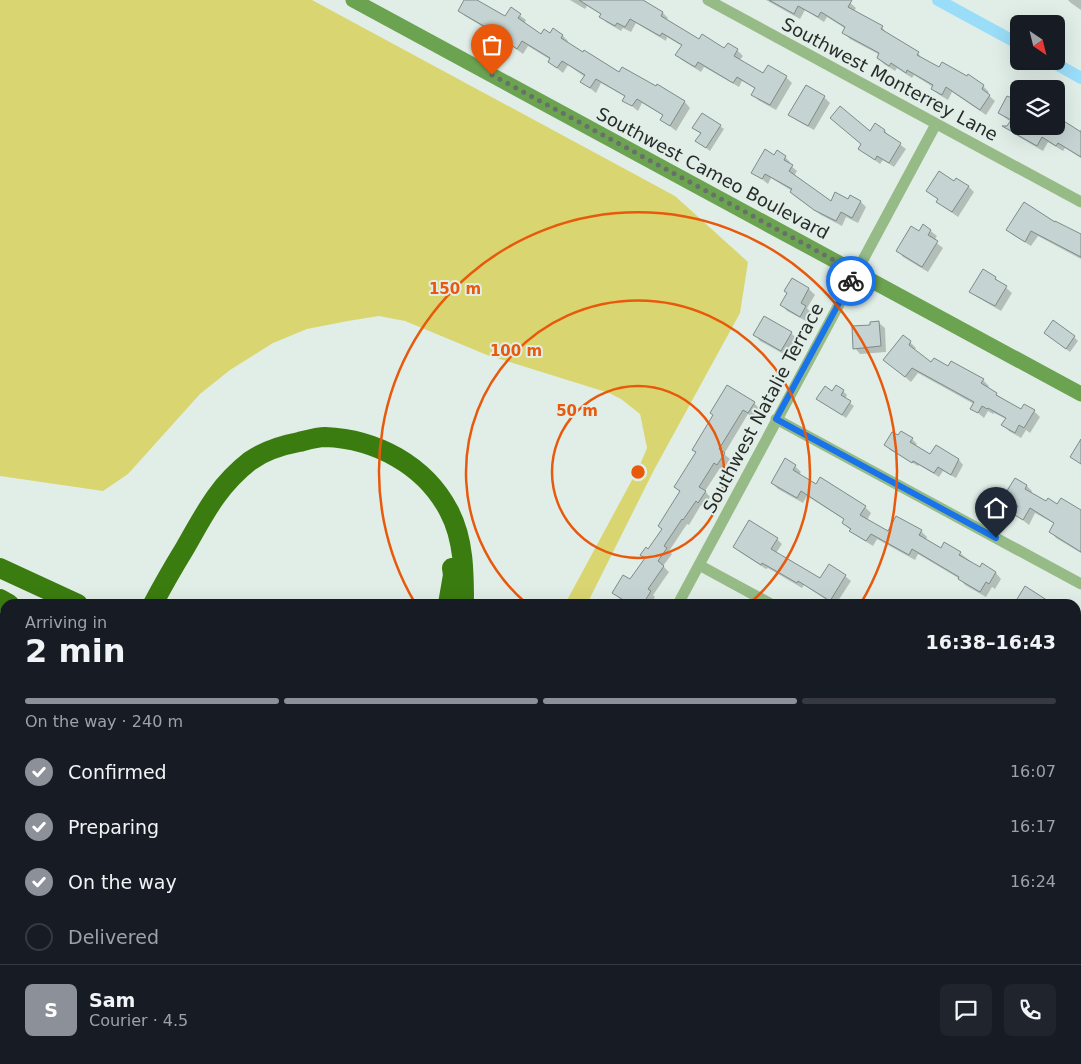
<!DOCTYPE html>
<html lang="en">
<head>
<meta charset="utf-8">
<style>
	:root { --surface:#171b24; --page:#20242c; --text:#f1f3f6; --muted:#9ea1a6; --line:#363941; --accent:#8c9099 }
	body { margin:0; font-family:"DejaVu Sans",sans-serif; background:var(--page); color:var(--text); height:100vh; display:flex; flex-direction:column; font-size:19px; white-space:nowrap }
	* { box-sizing:border-box; margin:0 }
	p { font-size:16px; color:var(--muted) }
	.icon { flex:none; width:28px; height:28px; fill:none; stroke:currentColor; stroke-width:2; stroke-linecap:round; stroke-linejoin:round }
	.map { position:relative; flex:1; overflow:hidden }
	.side { position:absolute; left:0px; top:599px; width:1081px; height:466px; display:flex; flex-direction:column; background:var(--surface); border-radius:15px 15px 0 0; box-shadow:0 5px 20px #0002 }
	.side>* { flex:none }
	.needle { width:32px; rotate:145deg }
	.tools { position:absolute; left:1010px; top:15px; display:grid; gap:10px }
	.tools a { display:grid; place-items:center; width:55px; height:55px; border-radius:8px; background:var(--surface); box-shadow:0 5px 20px #0002; font-size:25px }
	.pin { position:absolute; display:grid; place-items:center; width:42px; height:42px; color:#fff; margin:-51px -21px; border-radius:50% 50% 50% 0; rotate:-45deg; box-shadow:0 0 5px #0007 }
	.pin .icon { rotate:45deg }
	.courier { position:absolute; display:grid; place-items:center; width:50px; height:50px; margin:-25px; border:4px solid #1a73e8; border-radius:50%; background:#fff; color:#222; box-shadow:0 1px 6px #0007 }
	.head em { font-style:normal; font-weight:600 }
	.head div { display:flex; flex-direction:column-reverse }
	.head { display:flex; align-items:center; justify-content:space-between; height:85px; padding:0 25px }
	h1 { font-size:32px; font-weight:600; line-height:38px }
	.bar { display:grid; grid-template-columns:repeat(4,1fr); gap:8px 5px; align-content:center; height:60px; padding:0 25px }
	.bar i { height:6px; border-radius:4px; background:var(--line) }
	.bar .active { background:var(--accent) }
	.bar p { grid-column:span 4 }
	.line { display:flex; align-items:center; gap:12px; padding:0 25px; border-top:1px solid var(--line) }
	.line div { flex:1 }
	.round { display:grid; place-items:center; flex:none; width:52px; height:52px; border-radius:8px; background:var(--page) }
	ol { padding:0 25px; list-style:none }
	li { display:flex; align-items:center; gap:15px; height:55px }
	li p { margin-inline-start:auto }
	li .icon { padding:5px; border-radius:50%; background:var(--accent); color:#fff; stroke-width:4 }
	li:last-child { color:var(--muted) }
	li i { width:28px; height:28px; border:2px solid var(--line); border-radius:50% }
	.map>svg:first-child { display:block }
</style>
</head>
<body>
<div class="map">
<svg width="1081" height="1064" viewBox="0 0 1081 1064">
	<rect width="100%" height="100%" fill="#e1eee8"/>
	<path fill="#d9d671" d="M0,0H312L675,196L748,262L740,313L654,470L587,604H565L639,467L647,448L640,414L621,399L609,393L487,355L405,321L379,316L348,321L307,329L273,343L230,370L200,394L128,474L103,491L0,476Z"/>
	<path fill="#0003" d="M465,0H474L505,18L511,9L526,20L524,24L541,35L563,36L568,41L567,43L619,74L656,88L658,86L685,102L690,108L676,131L662,120L664,116L642,103L638,111L624,100L626,97L601,83L596,93L582,82L585,77L568,65L563,73L549,62L551,60L528,46L523,54L495,34L465,16L459,11Z
		M570,0H640L663,13L668,18L666,21L699,40L725,50H737L743,56L739,61L764,75L769,67L786,77L792,83L776,110L758,100L753,94L756,89L742,81L739,87L704,67L701,72L682,60L677,55L682,46L667,37L666,41L636,23L631,32L623,28L621,31L606,22L601,16L602,15L587,6L585,9Z
		M766,0H847L856,8L854,11L882,27L887,34L918,53L923,60L940,69L983,86L989,92L987,94L995,101L986,115L952,92L948,100L938,94L932,89L933,87L914,75L912,78L897,68L895,71L884,64L878,58L880,55L850,39L844,33L846,29L827,17L824,22L805,10L800,19Z
		M1068,0H1081V10L1071,3Z
		M824,97L830,103L814,130L796,120L790,114Z
		M1007,98L1019,126L1079,132L1081,129V158L1065,148L1063,151L1048,142L1043,151L1014,134L1008,128L1011,122L999,113Z
		M720,126L724,129L710,151L697,141L701,134L694,128Z
		M885,131L889,136L906,149L894,167L883,160L880,164L860,149Z
		M774,156L785,157L790,162L789,164L797,171L794,176L831,203L849,201L851,197L861,202L866,207L858,223L846,217L842,226L821,215L796,197L791,192L792,191L771,178L768,184L753,172Z
		M955,183L968,186L974,192L958,217L944,207L938,202L939,200L928,191Z
		M1055,224L1081,236V259L1038,236L1031,246L1013,235L1008,230Z
		M924,226L937,236L934,241L943,248L928,272L903,257L898,251L919,233Z
		M995,278L1012,293L1001,311L977,297L971,292Z
		M793,280L809,289L815,295L807,308L811,313L806,321L787,311L782,305L788,294Z
		M879,323L885,328L886,352L860,354L855,348Z
		M791,333L797,339L787,356L760,341L755,335Z
		M1045,333L1074,337L1078,341L1070,352Z
		M910,342L916,348L914,351L932,364L949,368L983,380L989,386L987,388L1021,411H1034L1040,417L1030,433L1026,430L1021,438L1009,431L1003,425L1006,419L994,413L993,414L988,411L984,418L972,408L974,404L918,373L911,382L885,360Z
		M843,391L847,395L845,399L854,406L846,418L818,399L833,392Z
		M754,403L759,408L753,418L748,414L724,454L730,459L723,470L720,468L705,491L710,497L704,507L701,505L689,525L687,524L669,551L672,554L663,566L669,572L653,595L655,597L651,604H628L619,598L614,593L631,580L663,529L681,493L675,487L697,453L694,450L714,416Z
		M899,437L912,439L917,444L915,446L931,456L936,447L959,460L963,465L956,478L943,471L939,477L919,465L918,466L890,450L886,445Z
		M795,466L801,472L799,475L816,485L865,507L871,513L867,520L888,533L897,518L921,531L927,537L926,540L941,549L960,553L980,569L983,565L996,573L1001,579L995,589L992,587L986,597L965,585L960,579L918,554L915,560L877,539L873,546L857,536L843,523L845,520L807,496L803,503L778,489L772,483Z
		M1027,486L1032,491L1031,494L1046,503L1081,513V553L1056,538L1051,532L1055,524L1035,513L1029,525L1015,514L1019,507L1005,497Z
		M777,539L782,544L776,553L820,580L845,576L851,581L836,604H833L804,585L802,588L768,568L766,569L740,552L734,547Z
		M854,599L862,604H851Z
		M1081,619V651L1076,648V627Z
		M1076,706L1081,709V736L1076,732Z
		M1079,808L1081,809V848L1076,844V811Z
		M1076,890L1081,893V924L1076,921Z
		M1076,993L1081,996V1028L1076,1025Z
		M235,1060H312L310,1064H239Z"/>
	<g fill="none" stroke-linecap="round" stroke-linejoin="round">
		<path stroke="#9addf8" stroke-width="4" d="M1022,1060L1030,1064"/>
		<path stroke="#9addf8" stroke-width="12" d="M938,0L1019,44
			M1051,61L1081,78"/>
	</g>
	<path fill="#c5d4d3" stroke="#7d8b8b" d="M464,0H477L505,16L511,7L521,14L518,18L541,34L544,29L550,33L553,28L563,35L561,38L583,52L584,50L619,72L622,67L656,86L657,84L685,101L670,126L660,120L663,115L637,99L632,106L622,101L625,96L596,79L590,88L580,82L585,75L562,61L557,68L548,62L550,58L522,41L517,49L493,33L494,32L458,11Z
		M579,0H643L663,12L661,16L699,39L702,34L724,48L728,43L738,49L734,56L763,73L768,65L787,76L770,105L751,95L755,88L737,77L733,83L698,62L695,67L675,55L682,45L662,33L660,36L630,19L625,27L617,23L615,26L599,17L601,14Z
		M769,0H852L848,7L883,26L881,29L919,52L917,55L939,67L942,62L967,76L968,74L984,85L982,89L990,95L980,110L946,87L942,95L931,89L933,85L907,70L906,73L891,63L889,66L877,58L879,53L842,33L845,27L821,12L818,17L798,6L794,14Z
		M806,85L825,96L808,126L788,115Z
		M1019,85V126H1056V116L1081,132V157L1058,143L1056,146L1042,137L1037,146L1002,126H1007L1011,120L998,113L1007,96L1012,98Z
		M840,106L870,131L875,123L885,130L884,132L901,143L889,163L877,156L875,160L858,149L861,144L830,118Z
		M702,113L721,125L706,148L695,141L701,133L692,128Z
		M765,149L774,155L777,150L786,156L784,160L793,165L789,171L831,201L835,192L848,199L850,195L861,201L852,218L841,212L836,221L814,210L790,192L792,189L765,174L762,179L751,173Z
		M939,171L954,181L956,178L969,186L952,212L936,202L938,199L926,191Z
		M1024,202L1055,222V221L1081,234V257L1031,231L1025,242L1006,230Z
		M923,224L931,230L928,235L938,241L922,267L896,251L911,226L919,231Z
		M983,269L996,277L995,279L1007,286L995,306L969,292Z
		M792,278L809,288L801,303L806,306L800,317L780,305L787,293L784,291Z
		M764,316L792,332L781,351L753,335Z
		M1053,320L1075,336L1066,349L1044,333Z
		M879,321L881,346L853,349L852,326L870,325V322Z
		M903,335L911,341L909,345L931,362L934,358L948,366L951,361L984,379L981,383L997,393L996,395L1021,409L1024,404L1035,410L1024,428L1019,425L1015,433L1001,425L1006,418L988,408L987,409L982,406L978,413L970,409L974,402L912,368L905,377L883,360Z
		M727,385L755,402L748,413L743,410L719,449L725,453L717,465L714,463L699,487L706,491L698,503L696,501L683,520L682,519L664,546L667,548L658,561L664,566L648,589L651,591L643,604H630L612,593L623,575L630,579L645,558L640,555L646,547L648,549L662,529L658,526L680,491L674,487L696,452L692,450L713,415L710,413Z
		M836,385L844,390L841,395L851,401L842,415L816,399L825,386L832,391Z
		M901,431L913,438L910,442L930,454L936,445L959,459L951,475L938,467L934,473L913,461L912,463L884,445L892,432L898,435Z
		M1081,439V464L1070,457Z
		M785,458L796,465L793,470L816,484L820,477L866,506L860,515L888,531L896,516L922,530L919,535L941,548L944,542L961,552L959,555L980,567L982,563L996,572L989,584L986,582L980,592L958,579L959,577L912,549L909,555L871,534L866,541L849,531L851,529L842,523L844,519L801,491L797,498L771,483Z
		M1015,478L1027,485L1025,489L1046,501L1048,498L1057,504L1061,498L1081,510V552L1049,532L1054,523L1030,508L1023,520L1013,514L1018,506L1003,497Z
		M749,520L778,538L771,549L820,578L829,564L846,575L830,601L798,581L797,583L762,563L761,565L733,547Z
		M1025,586L1053,604H1014Z"/>
	<g fill="none" stroke-linecap="round" stroke-linejoin="round">
		<path stroke="#96bb86" stroke-width="5.5" d="M42,1060L49,1064
			M182,1060L183,1064
			M224,1060L225,1064
			M424,1060L430,1064
			M454,1060V1064
			M307,1064L309,1060
			M340,1064L342,1060
			M374,1064L376,1060
			M409,1064L411,1060
			M629,1064L632,1060"/>
		<path stroke="#96bb86" stroke-width="11" d="M708,0L1081,202
			M776,419L1081,584
			M699,565L771,604
			M678,604L936,124
			M1076,768L1081,771
			M1076,951L1081,954
			M652,1060L660,1064
			M510,1064L513,1060"/>
		<path stroke="#6ba351" stroke-width="15" d="M353,0L1081,394"/>
		<path stroke="#3b7c10" stroke-width="20" d="M0,568L78,604
			M0,599L9,604
			M153,604C163,585 174,566 185,548C205,513 218,486 250,461C264,451 283,445 299,442C307,440 317,437 325,437C376,439 425,465 449,511C464,539 464,573 464,604
			M448,604L453,575L452,568
			M0,733V749
			M0,872L5,868
			M0,900L5,898
			M847,1060L854,1064
			M908,1060L916,1064"/>
	</g>
	<g fill="none" stroke-linecap="round" stroke-linejoin="round">
		<path stroke="#68706c" stroke-width="5" stroke-dasharray="0 9" d="M492,75L856,272L851,281"/>
		<path stroke="#1a73e8" stroke-width="6" d="M851,281L776,419L996,538"/>
	</g>
	<g fill="none" stroke="#e8590c" stroke-width="2.5">
		<circle cx="638" cy="472" r="86"/>
		<path d="M526 603A172 172 0 1 1 750 603"/>
		<path d="M415 603A259 259 0 1 1 861 603"/>
	</g>
	<g text-anchor="middle" dominant-baseline="central" stroke-width="4" stroke-linejoin="round" paint-order="stroke">
		<g font-size="18" fill="#272c2a" stroke="#e1eee8">
			<text transform="translate(890 79) rotate(28)">Southwest Monterrey Lane</text>
			<text transform="translate(713 173) rotate(28)">Southwest Cameo Boulevard</text>
			<text transform="translate(763 408) rotate(-62)">Southwest Natalie Terrace</text>
		</g>
	</g>
	<circle cx="638" cy="472" r="8" fill="#e8590c" stroke="#e1eee8" stroke-width="2.5"/>
	<g font-size="15" text-anchor="middle" font-weight="bold" fill="#e8590c" stroke="#e1eee8" stroke-width="4" stroke-linejoin="round" paint-order="stroke">
		<text x="455" y="294">150 m</text>
		<text x="516" y="356">100 m</text>
		<text x="577" y="416">50 m</text>
	</g>
</svg>
<div class="tools">
<a><svg class="needle" viewBox="-14 -14 28 28"><path d="M0-13l5 13h-10z" fill="#e53935"/><path d="M0 13l5-13h-10z" fill="#9ea1a6"/></svg></a>
<a><svg class="icon" aria-label="layers" viewBox="0 0 24 24"><path d="M12 4l9 5-9 5-9-5zM3 14l9 5 9-5"/></svg></a>
</div>
<div class="pin" style="left:492px;top:75px;background:#ea580c"><svg class="icon" aria-label="bag" viewBox="0 0 24 24"><path d="M5 8h14l-1 12H6zM9 8a3 3 0 0 1 6 0"/></svg></div>
<div class="pin" style="left:996px;top:538px;background:#1f2937"><svg class="icon" aria-label="home" viewBox="0 0 24 24"><path d="M3 11l9-7 9 7M6 9v11h12V9"/></svg></div>
<div class="courier" style="left:851px;top:281px"><svg class="icon" aria-label="bike" viewBox="0 0 24 24"><circle cx="6" cy="16" r="4"/><circle cx="18" cy="16" r="4"/><path d="M6 16l4-8h5l3 8M10 8l3 8H6M13 5h3"/></svg></div>
<section class="side">
<div class="head"><div><h1>2 min</h1><p>Arriving in</p></div><em>16:38–16:43</em></div>
<div class="bar"><i class="active"></i><i class="active"></i><i class="active"></i><i></i><p>On the way · 240 m</p></div>
<ol>
<li><svg class="icon" aria-label="check" viewBox="0 0 24 24"><path d="M5 12l5 5 9-10"/></svg>Confirmed<p>16:07</p></li>
<li><svg class="icon" aria-label="check" viewBox="0 0 24 24"><path d="M5 12l5 5 9-10"/></svg>Preparing<p>16:17</p></li>
<li><svg class="icon" aria-label="check" viewBox="0 0 24 24"><path d="M5 12l5 5 9-10"/></svg>On the way<p>16:24</p></li>
<li><i></i>Delivered</li>
</ol>
<div class="line" style="height:90px"><b class="round" style="background:var(--accent);color:#fff">S</b><div><b>Sam</b><p>Courier · 4.5</p></div><a class="round"><svg class="icon" aria-label="chat" viewBox="0 0 24 24"><path d="M4 5h16v11H9l-5 4z"/></svg></a><a class="round"><svg class="icon" aria-label="phone" viewBox="0 0 24 24"><path d="M5 4h4l2 5-3 2q2 4 5 5l2-3 5 2v4C11 20 4 13 5 4z"/></svg></a></div>
</section>
</div>
</body>
</html>
